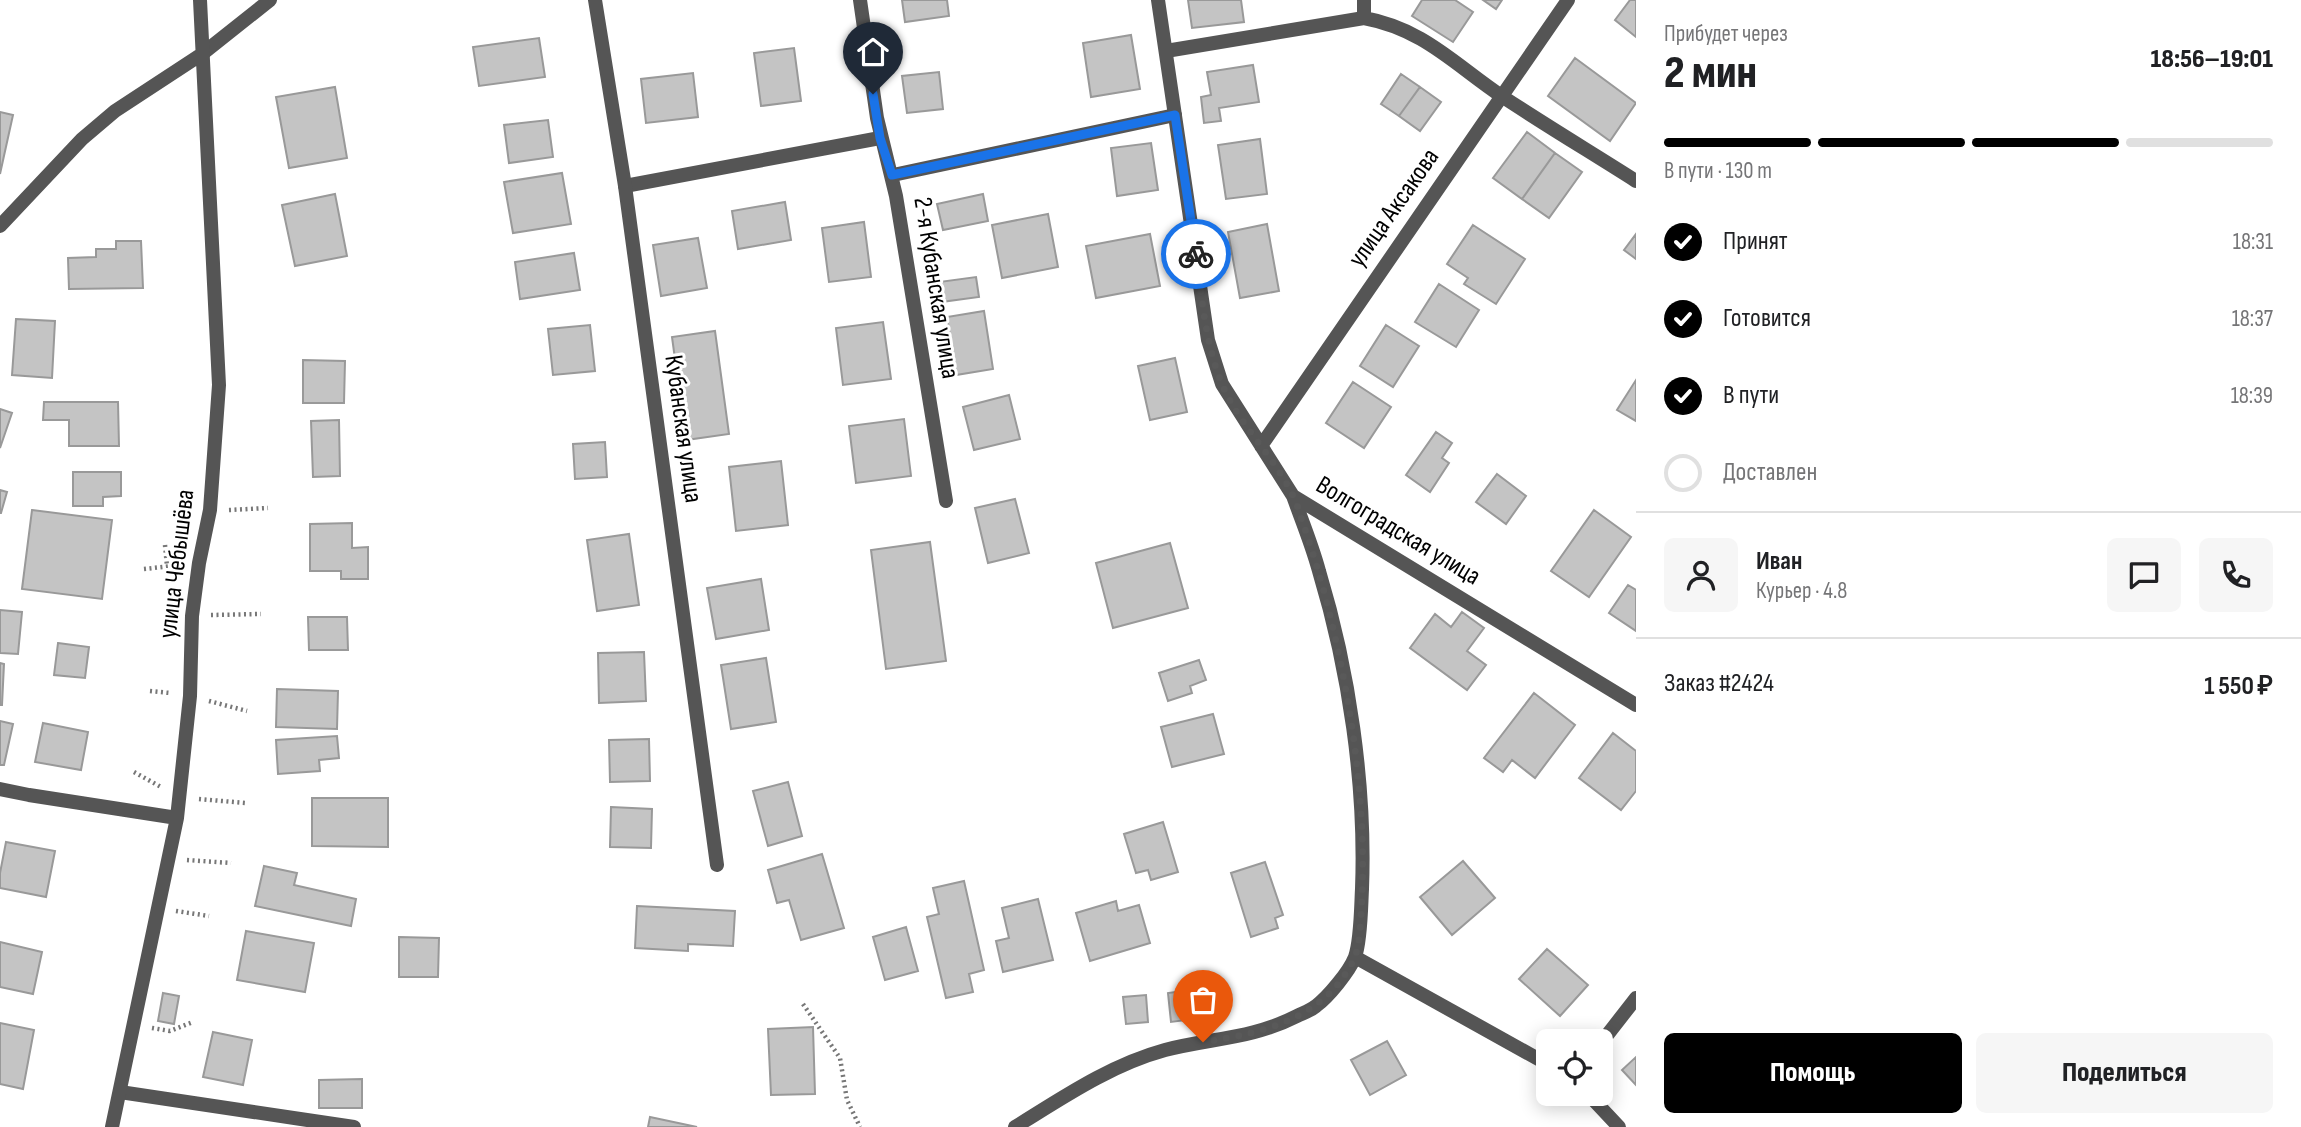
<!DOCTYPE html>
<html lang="ru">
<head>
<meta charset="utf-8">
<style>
	:root { --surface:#fff; --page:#f6f6f6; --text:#202124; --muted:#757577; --line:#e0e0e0; --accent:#000 }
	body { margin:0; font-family:"Sofia Sans Condensed",sans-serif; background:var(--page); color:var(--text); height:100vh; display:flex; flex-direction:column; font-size:26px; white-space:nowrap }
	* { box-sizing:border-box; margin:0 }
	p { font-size:23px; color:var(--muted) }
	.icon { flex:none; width:38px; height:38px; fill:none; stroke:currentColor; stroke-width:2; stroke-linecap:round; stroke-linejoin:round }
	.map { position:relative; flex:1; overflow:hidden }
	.side { display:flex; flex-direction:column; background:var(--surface); width:665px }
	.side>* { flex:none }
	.buttons { position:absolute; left:1536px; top:1029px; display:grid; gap:14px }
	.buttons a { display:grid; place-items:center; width:77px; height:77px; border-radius:10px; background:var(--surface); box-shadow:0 4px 18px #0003; font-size:35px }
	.pin { position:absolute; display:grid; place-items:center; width:60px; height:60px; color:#fff; margin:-72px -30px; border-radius:50% 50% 50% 0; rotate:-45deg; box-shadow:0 0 7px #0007 }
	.pin .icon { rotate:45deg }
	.courier { position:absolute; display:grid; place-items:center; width:70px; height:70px; margin:-35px; border:5px solid #1a73e8; border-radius:50%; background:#fff; color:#222; box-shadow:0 2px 9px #0007 }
	.headline em { font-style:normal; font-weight:800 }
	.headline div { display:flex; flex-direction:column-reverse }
	.headline { display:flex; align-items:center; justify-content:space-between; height:119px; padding:0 28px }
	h1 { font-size:46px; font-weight:800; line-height:52px }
	.bar { display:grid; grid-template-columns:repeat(4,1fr); gap:10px 7px; align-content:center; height:84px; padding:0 28px }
	.bar i { height:9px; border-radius:5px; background:var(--line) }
	.bar .active { background:var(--accent) }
	.bar p { grid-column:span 4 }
	.line { display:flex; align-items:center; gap:18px; padding:0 28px; border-top:2px solid var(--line) }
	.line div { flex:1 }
	.round { display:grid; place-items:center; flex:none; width:74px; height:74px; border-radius:10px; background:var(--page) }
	ol { padding:0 28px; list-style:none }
	li { display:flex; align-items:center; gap:21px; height:77px }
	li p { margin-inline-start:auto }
	li .icon { padding:7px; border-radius:50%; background:var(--accent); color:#fff; stroke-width:4 }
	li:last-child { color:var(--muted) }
	li i { width:38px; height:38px; border:4px solid var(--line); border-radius:50% }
	.primary-button { display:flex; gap:14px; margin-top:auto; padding:14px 28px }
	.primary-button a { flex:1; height:80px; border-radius:10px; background:var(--accent); color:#fff; font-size:28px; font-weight:800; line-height:80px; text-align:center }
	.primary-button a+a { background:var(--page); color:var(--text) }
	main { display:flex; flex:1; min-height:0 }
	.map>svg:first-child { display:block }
</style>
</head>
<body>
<main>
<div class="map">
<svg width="1636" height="1127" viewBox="0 0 1636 1127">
	<rect width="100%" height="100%" fill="#fff"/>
	<path fill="#c4c4c4" stroke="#999" stroke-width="2" d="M902,0H947L949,16L905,22Z
		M1188,0H1241L1244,22L1192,28Z
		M1422,0H1455L1473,12L1453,42L1412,16Z
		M1483,0H1502L1496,9Z
		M1630,0H1636V37L1615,20Z
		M1131,35L1140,89L1091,97L1083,43Z
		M539,38L545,77L479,86L473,47Z
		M794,48L801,101L761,106L754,53Z
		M1575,58L1636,103L1610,141L1548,96Z
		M1253,65L1259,102L1219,108L1221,121L1204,123L1201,97L1211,95L1207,72Z
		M939,72L943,109L907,113L902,76Z
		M693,73L698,117L646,123L641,79Z
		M1401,74L1420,87L1399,116L1381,104Z
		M335,87L347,158L289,168L276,97Z
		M1420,87L1441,102L1420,131L1399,116Z
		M0,112L13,115L0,174Z
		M548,120L553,157L509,163L504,125Z
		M1527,132L1555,153L1522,199L1493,178Z
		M1260,139L1267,194L1226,199L1218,145Z
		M1151,143L1158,190L1117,196L1111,148Z
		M1555,153L1582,172L1549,218L1522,199Z
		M562,173L571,224L513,233L504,182Z
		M335,194L347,256L295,266L282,205Z
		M983,194L988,221L943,230L937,204Z
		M785,202L791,240L738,249L732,211Z
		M1048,214L1058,267L1002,278L992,225Z
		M864,222L871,277L829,282L822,228Z
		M1267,224L1279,291L1240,298L1228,232Z
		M1473,225L1525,259L1496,304L1464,284L1468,278L1447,264Z
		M1150,234L1160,286L1096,298L1086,246Z
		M1636,234V259L1624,250Z
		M698,238L707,288L661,296L653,245Z
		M116,241H141L143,288L69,289L68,258L96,257V249H116Z
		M574,253L580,290L520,299L515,262Z
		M976,277L979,297L941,302L939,282Z
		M1439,284L1479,310L1456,347L1415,322Z
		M984,311L993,369L956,375L947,317Z
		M16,319L55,321L52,378L12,375Z
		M883,322L891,379L843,385L836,328Z
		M590,325L595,371L553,375L548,329Z
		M1386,325L1419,346L1393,387L1360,366Z
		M715,331L729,434L686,440L672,337Z
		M1175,358L1187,412L1150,420L1138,366Z
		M303,360L345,361L344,403H303Z
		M1636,380V421L1617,410Z
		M1353,382L1391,407L1364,448L1326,423Z
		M1009,395L1020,439L974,450L963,407Z
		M44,402H118L119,446H69V420H43Z
		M0,409L12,413L0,448Z
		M904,419L911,476L856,483L849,426Z
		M339,420L340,476L313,477L311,421Z
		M1436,432L1452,443L1442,458L1449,463L1430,492L1406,475Z
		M605,442L607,477L575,479L573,444Z
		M781,461L788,525L736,531L729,467Z
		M73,472H121V496L103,497V506H73Z
		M1497,474L1526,496L1506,524L1476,502Z
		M0,490L7,492L1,513H0Z
		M1015,499L1029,553L988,563L975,508Z
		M32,510L112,520L102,599L22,589Z
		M1594,510L1631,537L1589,597L1551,571Z
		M352,523V548L368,547V579H341V571H310V524Z
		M629,534L639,605L597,611L587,540Z
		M930,542L946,661L886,669L871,550Z
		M1170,543L1188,608L1113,628L1096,563Z
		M761,579L769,630L716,639L707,588Z
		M1628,585L1636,590V631L1609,613Z
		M0,610L22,612L18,654L0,653Z
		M1462,612L1484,628L1467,651L1486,665L1467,690L1410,648L1435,614L1451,627Z
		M308,617H347L348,650H309Z
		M58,643L89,647L85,678L54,675Z
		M644,652L646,701L599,703L598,653Z
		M766,658L776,722L731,729L721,665Z
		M1199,660L1206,680L1190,686L1192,693L1168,701L1159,673Z
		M0,663L4,664L2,705H0Z
		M277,689L338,691L337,729L276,727Z
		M1534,693L1575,725L1535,778L1512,760L1503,772L1484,758Z
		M1213,714L1224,754L1172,767L1161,727Z
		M0,721L13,724L4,765H0Z
		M43,723L88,732L81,770L35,762Z
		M1613,733L1636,751V791L1621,810L1579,778Z
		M337,736L339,758L319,760L320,771L278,774L276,740Z
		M649,739L650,781L610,782L609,740Z
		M788,782L802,836L768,846L753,791Z
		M312,798H388V847L312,846Z
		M611,807L652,809L651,848L610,847Z
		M1163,822L1178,872L1151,880L1148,870L1136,873L1124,834Z
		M6,842L55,851L46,897L0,888V873Z
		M822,854L844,928L801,940L789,900L777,903L768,870Z
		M1463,861L1495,898L1452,935L1420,897Z
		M1265,862L1283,915L1275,918L1278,928L1251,937L1231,873Z
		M264,866L297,873L294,885L356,899L351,926L255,906Z
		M964,881L984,970L969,974L973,992L946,998L927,917L939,914L933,888Z
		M1038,899L1053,960L1003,972L996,941L1009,938L1002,908Z
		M1116,901L1118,911L1139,905L1150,943L1090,961L1076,913Z
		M637,906L735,911L733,946L688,944V951L635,948Z
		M906,927L918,971L885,980L873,937Z
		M246,931L314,943L305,992L237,980Z
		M399,937L439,938L438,977H399Z
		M0,942L42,952L33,994L0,987Z
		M1547,949L1588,985L1560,1016L1519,979Z
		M1190,990L1194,1019L1171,1022L1168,993Z
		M163,993L179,996L174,1024L158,1021Z
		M1146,995L1148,1022L1126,1024L1123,997Z
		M0,1023L34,1030L23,1089L0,1084Z
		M813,1027L815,1094L771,1095L768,1029Z
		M213,1032L252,1040L243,1085L203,1077Z
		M1387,1041L1406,1075L1370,1095L1351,1060Z
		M1636,1057V1085L1622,1070Z
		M362,1079V1108H319V1080Z
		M650,1117L697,1127H648Z"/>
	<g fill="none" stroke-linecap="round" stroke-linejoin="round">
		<path stroke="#777" stroke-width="4.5" stroke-dasharray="2 3.5" stroke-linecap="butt" d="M229,510L268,508
			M165,545L167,566
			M144,569L181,565
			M211,615L261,614
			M150,691L170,693
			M209,701L247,711
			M134,772L161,787
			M199,799L245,803
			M187,860L231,863
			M176,911L209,916
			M803,1004L840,1058L847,1100L860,1127
			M152,1028L170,1031L193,1022"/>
		<path stroke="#555" stroke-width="14" d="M202,54L270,0
			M893,175L1175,115
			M625,186L880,138
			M120,1092L354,1127"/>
		<path stroke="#555" stroke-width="14" d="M595,0L625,186L717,865
			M860,0L877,118L896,196L946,501
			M1158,0L1208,340L1222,384L1293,496L1636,705
			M1364,18V0
			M1166,51L1364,18C1424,29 1455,65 1503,97C1547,126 1592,153 1636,181
			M0,226L82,139L115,111L202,54
			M1261,446L1568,0
			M0,789L29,795L177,818
			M1355,957L1549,1065
			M1601,1043L1636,998
			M1588,1094L1619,1127
			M112,1127L177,818L190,696L192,616L199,563L210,510L219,385L200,0
			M1015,1127C1062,1098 1110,1065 1165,1050C1211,1038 1252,1039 1297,1016C1303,1013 1310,1011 1316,1006C1328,997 1349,972 1355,957C1361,940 1361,907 1362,889C1366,785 1349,670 1319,571C1312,545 1302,521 1293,496"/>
	</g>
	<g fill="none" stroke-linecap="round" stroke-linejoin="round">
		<path stroke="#595959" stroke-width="7" stroke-dasharray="0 12.6" d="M1196,254C1202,297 1205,343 1222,384C1239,425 1274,456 1293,496C1298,505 1300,516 1304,526C1313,553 1321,579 1328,607C1351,701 1366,798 1362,896C1361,912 1361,944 1354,959C1325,1019 1263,1033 1203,1042"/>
		<path stroke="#1a73e8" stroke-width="9" d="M873,94L880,138L892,175L1175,115L1196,254"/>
	</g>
	<g text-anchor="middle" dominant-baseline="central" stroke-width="6" stroke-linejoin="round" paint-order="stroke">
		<g font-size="26" fill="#000" stroke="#fff">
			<text transform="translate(1394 208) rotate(-55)">улица Аксакова</text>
			<text transform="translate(936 288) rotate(81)">2-я Кубанская улица</text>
			<text transform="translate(683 429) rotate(82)">Кубанская улица</text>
			<text transform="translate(1398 531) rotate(31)">Волгоградская улица</text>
			<text transform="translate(177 564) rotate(-83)">улица Чебышёва</text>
		</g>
	</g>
</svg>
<div class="buttons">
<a><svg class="icon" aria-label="locate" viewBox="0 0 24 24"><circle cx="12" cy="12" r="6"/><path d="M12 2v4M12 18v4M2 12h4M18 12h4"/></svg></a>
</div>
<div class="pin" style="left:1203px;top:1042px;background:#ea580c"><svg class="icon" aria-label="bag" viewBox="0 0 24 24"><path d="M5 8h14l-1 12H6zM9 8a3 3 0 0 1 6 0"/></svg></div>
<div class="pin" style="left:873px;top:94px;background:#1f2937"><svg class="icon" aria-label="home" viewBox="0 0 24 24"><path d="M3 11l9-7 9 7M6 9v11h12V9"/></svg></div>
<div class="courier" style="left:1196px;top:254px"><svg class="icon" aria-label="bike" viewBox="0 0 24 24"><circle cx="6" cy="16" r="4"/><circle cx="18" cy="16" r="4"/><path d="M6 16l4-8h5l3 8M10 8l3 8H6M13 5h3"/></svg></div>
</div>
<section class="side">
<div class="headline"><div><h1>2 мин</h1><p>Прибудет через</p></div><em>18:56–19:01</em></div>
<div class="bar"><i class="active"></i><i class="active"></i><i class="active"></i><i></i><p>В пути · 130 m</p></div>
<ol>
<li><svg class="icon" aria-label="check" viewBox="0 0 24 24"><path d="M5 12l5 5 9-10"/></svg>Принят<p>18:31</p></li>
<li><svg class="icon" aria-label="check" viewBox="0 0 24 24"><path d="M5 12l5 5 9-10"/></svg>Готовится<p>18:37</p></li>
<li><svg class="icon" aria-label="check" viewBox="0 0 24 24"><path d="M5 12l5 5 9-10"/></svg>В пути<p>18:39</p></li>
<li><i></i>Доставлен</li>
</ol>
<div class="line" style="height:126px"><a class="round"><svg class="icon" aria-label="person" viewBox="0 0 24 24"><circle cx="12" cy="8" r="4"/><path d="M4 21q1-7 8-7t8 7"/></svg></a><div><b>Иван</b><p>Курьер · 4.8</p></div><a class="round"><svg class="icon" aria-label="chat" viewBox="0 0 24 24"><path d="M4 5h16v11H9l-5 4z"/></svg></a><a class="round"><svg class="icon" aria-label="phone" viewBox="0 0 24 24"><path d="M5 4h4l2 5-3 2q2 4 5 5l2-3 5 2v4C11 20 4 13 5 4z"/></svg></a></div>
<div class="line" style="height:91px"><div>Заказ #2424</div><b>1 550 ₽</b></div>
<div class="primary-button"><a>Помощь</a><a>Поделиться</a></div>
</section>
</main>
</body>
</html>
